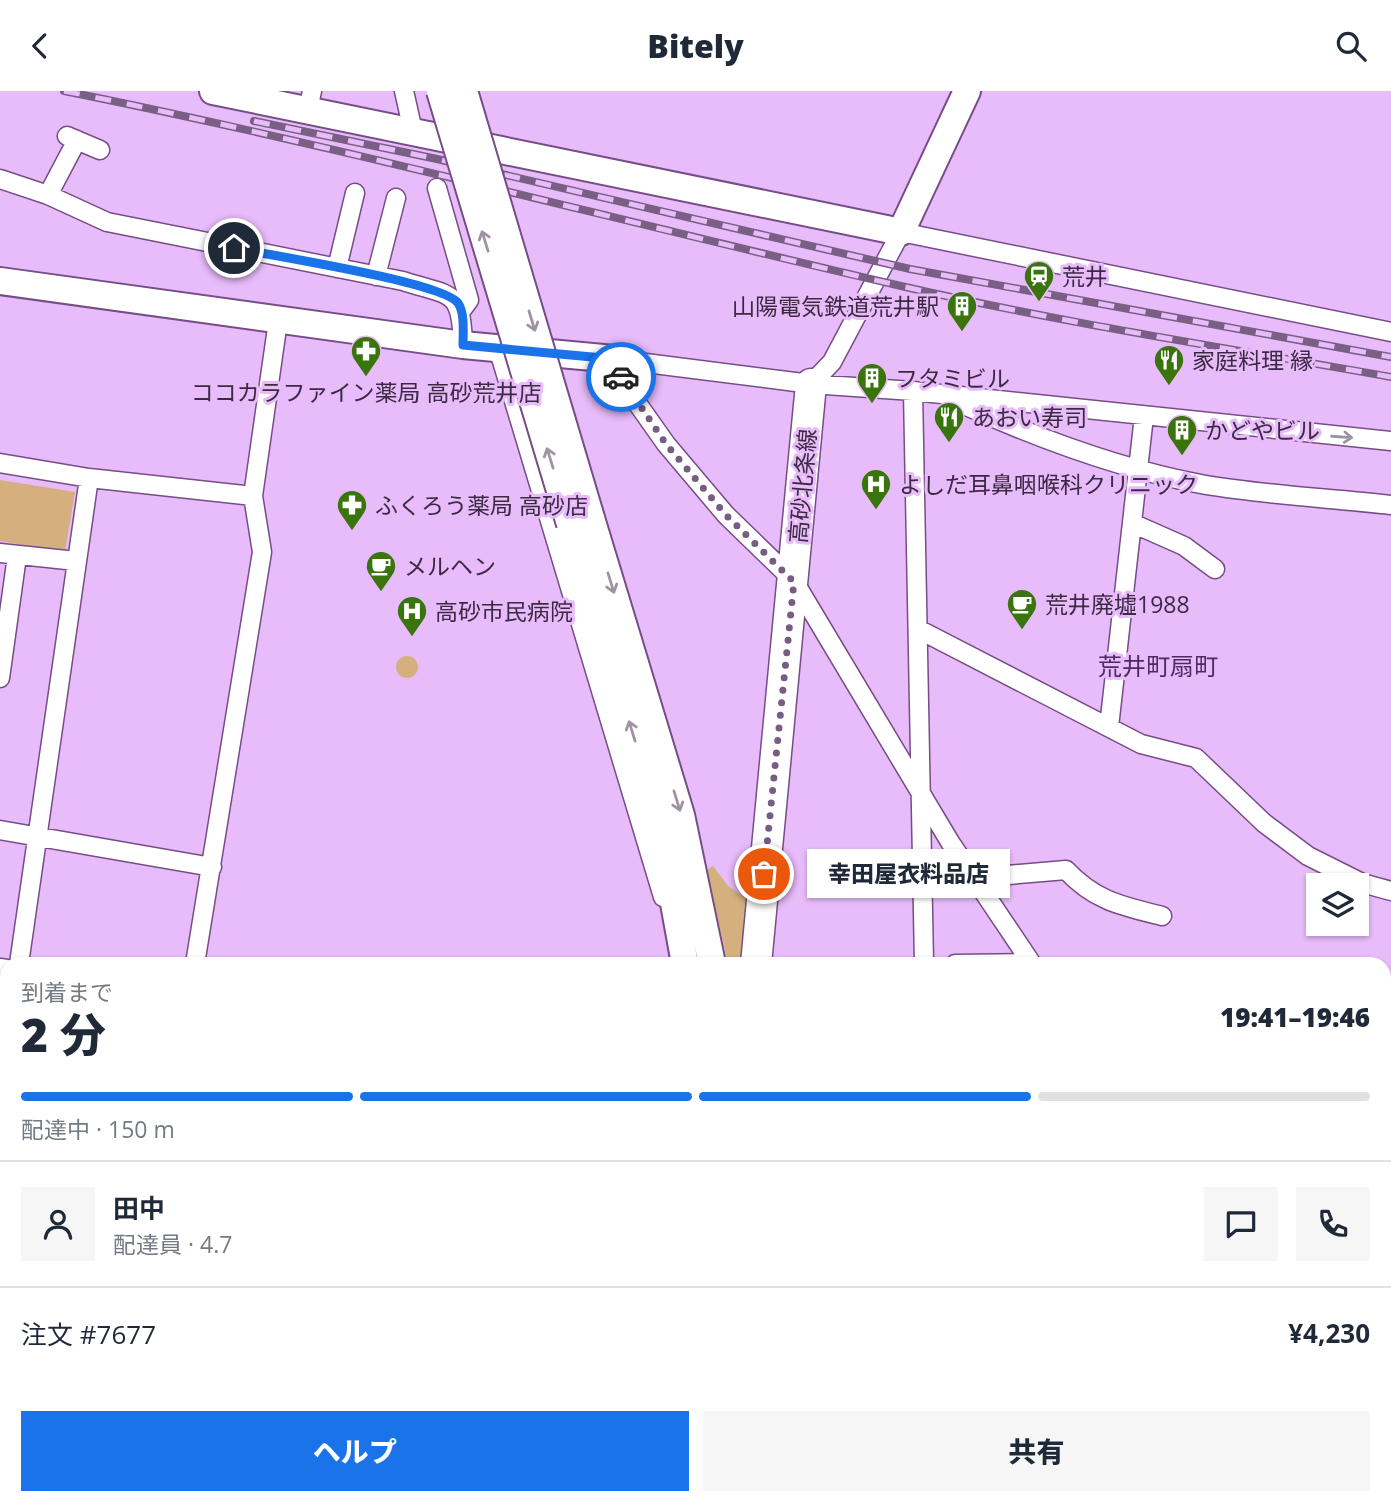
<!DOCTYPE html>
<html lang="ja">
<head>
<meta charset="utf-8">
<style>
	:root { --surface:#fff; --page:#f6f6f7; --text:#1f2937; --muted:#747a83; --line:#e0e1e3; --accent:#1a73e8 }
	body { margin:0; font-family:"Open Sans","Noto Sans JP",sans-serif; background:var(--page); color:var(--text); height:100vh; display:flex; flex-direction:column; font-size:26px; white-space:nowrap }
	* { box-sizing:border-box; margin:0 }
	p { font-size:23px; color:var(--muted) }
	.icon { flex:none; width:38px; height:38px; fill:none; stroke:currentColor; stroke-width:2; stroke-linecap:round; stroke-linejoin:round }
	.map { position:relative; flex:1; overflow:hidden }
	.drawer { position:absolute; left:0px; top:866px; width:1391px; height:548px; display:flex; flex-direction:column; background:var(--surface); border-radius:21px 21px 0 0; box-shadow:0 2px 5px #0004 }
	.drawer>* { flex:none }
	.tools { position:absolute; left:1306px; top:782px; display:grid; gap:14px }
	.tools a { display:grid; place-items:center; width:63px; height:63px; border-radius:0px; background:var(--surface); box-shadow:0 2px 5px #0004; font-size:35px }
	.pin { position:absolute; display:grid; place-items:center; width:60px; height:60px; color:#fff; margin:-30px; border:4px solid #fff; border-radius:50%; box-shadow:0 2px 7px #0007 }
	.courier { position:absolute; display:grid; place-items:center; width:70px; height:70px; margin:-35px; border:5px solid #1a73e8; border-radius:50%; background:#fff; color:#222; box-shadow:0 2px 9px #0007 }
	.bubble { position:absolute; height:49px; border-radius:0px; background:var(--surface); box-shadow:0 2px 5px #0004; font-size:23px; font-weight:800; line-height:49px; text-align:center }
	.headline em { font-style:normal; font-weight:800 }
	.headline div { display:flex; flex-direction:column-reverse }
	.headline { display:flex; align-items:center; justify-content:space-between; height:119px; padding:0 21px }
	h1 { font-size:46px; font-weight:800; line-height:52px }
	.bar { display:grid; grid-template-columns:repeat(4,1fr); gap:10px 7px; align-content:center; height:84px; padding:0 21px }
	.bar i { height:9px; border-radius:5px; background:var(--line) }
	.bar .current { background:var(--accent) }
	.bar p { grid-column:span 4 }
	.line { display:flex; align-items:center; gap:18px; padding:0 21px; border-top:2px solid var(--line) }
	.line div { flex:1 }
	.round { display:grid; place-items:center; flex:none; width:74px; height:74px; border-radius:0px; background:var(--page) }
	.cta { display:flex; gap:14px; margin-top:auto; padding:14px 21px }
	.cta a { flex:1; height:80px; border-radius:0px; background:var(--accent); color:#fff; font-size:28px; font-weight:800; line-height:80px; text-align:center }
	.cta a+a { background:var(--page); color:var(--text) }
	header { display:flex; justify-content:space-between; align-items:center; height:91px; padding:0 21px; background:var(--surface); font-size:32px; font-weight:800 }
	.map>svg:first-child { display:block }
</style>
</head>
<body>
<header><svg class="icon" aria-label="back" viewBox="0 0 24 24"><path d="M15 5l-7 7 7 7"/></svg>Bitely<svg class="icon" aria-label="search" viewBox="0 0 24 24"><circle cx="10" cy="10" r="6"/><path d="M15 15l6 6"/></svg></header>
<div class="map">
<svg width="1391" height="1413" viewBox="0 0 1391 1413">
	<rect width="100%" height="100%" fill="#e8bbfa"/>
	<path fill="#d3b07e" d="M0,389L75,401L65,461L0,450Z
		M396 576a11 11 0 1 1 22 0a11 11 0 1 1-22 0Z
		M713,775L728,795L746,807V873H728L707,779Z"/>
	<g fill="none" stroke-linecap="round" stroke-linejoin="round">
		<g stroke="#764d85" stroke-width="21">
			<path id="street" d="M404,0L413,40
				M308,19L312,0
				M67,45L100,59
				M0,88L48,104L107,131L403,190C452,206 461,197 463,254
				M437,97L469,209L461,220
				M48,104L77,49
				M337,177L355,102
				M376,185L396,107
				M498,257L663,806
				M811,293L832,271L901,141L1391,241
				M913,300L924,873
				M955,310C1032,345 1122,379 1206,394C1267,404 1329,407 1391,414
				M0,372L89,387L253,405
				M1132,432L1184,455L1215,478
				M0,462L76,470
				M918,538L1141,653L1196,667L1264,732L1308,765L1362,792L1391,800
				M0,587L17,465
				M1109,636L1144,325
				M0,739L212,776
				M973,787L1066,779C1095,810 1122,815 1162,825
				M19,873L89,387
				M195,873L262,461L253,405L278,230
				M955,873L1031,872
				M1032,873L950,751L794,490L726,424L666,353L623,292L614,268L811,293L913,300L1391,350
				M0,877L7,878
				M0,1002L7,1003
				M1384,1033H1391
				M0,1111L7,1110
				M0,1224L7,1225
				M1384,1229L1391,1231
				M1144,1407V1413
				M60,1413L61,1407
				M168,1413L169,1407
				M283,1413L284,1407
				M486,1413L488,1407
				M1274,1413L1277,1407"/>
		</g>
		<g stroke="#764d85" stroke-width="30">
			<path id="secondary" d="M213,0L901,141L967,0
				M0,190L463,254L614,268
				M591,427L681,724L712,873
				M570,433L660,735L685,873"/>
		</g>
		<g stroke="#764d85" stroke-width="33">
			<path id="primary" d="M756,873L811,293
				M666,1413L667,1407
				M694,1413V1407"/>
		</g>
		<use href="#street" stroke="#fff" stroke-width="18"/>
		<use href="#secondary" stroke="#fff" stroke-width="26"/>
		<use href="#primary" stroke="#fff" stroke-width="30"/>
		<g stroke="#7a5f85" stroke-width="8">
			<path id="rail" d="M64,0C345,56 622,131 901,195C1063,232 1228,257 1391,286
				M254,30L437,68L910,178L1391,266"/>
		</g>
		<use href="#rail" stroke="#e8bbfa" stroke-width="5" stroke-dasharray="16" stroke-linecap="butt"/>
		<g stroke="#764d85" stroke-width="30" stroke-linecap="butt">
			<path id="secondary-bridge" d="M440,0L570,433
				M464,0L591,427"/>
		</g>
		<use href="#secondary-bridge" stroke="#fff" stroke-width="26"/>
	</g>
	<defs><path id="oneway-shaft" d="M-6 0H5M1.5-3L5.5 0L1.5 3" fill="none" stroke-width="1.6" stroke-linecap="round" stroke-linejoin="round" transform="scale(1.75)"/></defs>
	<g stroke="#9e94a1">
		<use href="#oneway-shaft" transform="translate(485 150) rotate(-107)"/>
		<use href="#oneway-shaft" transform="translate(532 230) rotate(73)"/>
		<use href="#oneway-shaft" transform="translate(1342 346) rotate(4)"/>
		<use href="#oneway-shaft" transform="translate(550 367) rotate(-107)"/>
		<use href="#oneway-shaft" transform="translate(611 492) rotate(73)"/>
		<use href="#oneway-shaft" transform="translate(632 640) rotate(-107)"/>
		<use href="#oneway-shaft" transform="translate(677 710) rotate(73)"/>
	</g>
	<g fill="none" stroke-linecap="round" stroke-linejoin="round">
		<path stroke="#785d83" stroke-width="7" stroke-dasharray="0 12.6" d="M621,286L666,353L726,424L794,491L764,783"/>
		<path stroke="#1a73e8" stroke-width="9" d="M234,157C269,164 442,191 458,212C465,222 463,242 463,254L614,268L621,286"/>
	</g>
	<defs>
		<g id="station-pin" transform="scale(1.575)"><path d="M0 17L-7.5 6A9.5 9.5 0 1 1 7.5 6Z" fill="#39750c" stroke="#e8bbfa"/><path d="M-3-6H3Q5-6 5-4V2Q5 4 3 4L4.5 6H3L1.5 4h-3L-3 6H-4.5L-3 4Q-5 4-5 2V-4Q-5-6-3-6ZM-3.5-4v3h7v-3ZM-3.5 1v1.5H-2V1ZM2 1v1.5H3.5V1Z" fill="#fff"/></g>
		<g id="building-pin" transform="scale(1.575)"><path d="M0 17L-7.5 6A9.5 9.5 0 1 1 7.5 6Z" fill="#39750c" stroke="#e8bbfa"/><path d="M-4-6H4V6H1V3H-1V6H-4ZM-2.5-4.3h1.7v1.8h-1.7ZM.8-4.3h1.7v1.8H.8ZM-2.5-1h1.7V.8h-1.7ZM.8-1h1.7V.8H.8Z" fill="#fff"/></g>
		<g id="pharmacy-pin" transform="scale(1.575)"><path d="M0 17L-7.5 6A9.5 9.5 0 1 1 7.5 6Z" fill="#39750c" stroke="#e8bbfa"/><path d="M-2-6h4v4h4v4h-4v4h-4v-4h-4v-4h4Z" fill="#fff"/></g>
		<g id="restaurant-pin" transform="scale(1.575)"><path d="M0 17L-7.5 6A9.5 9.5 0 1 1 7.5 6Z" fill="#39750c" stroke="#e8bbfa"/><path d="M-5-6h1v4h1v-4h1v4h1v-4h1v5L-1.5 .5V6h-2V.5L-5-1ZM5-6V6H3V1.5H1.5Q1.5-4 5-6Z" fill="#fff"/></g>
		<g id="hospital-pin" transform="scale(1.575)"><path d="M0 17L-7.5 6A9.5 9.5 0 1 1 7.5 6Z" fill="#39750c" stroke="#e8bbfa"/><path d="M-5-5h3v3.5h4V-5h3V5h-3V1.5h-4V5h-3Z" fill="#fff"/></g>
		<g id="cafe-pin" transform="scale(1.575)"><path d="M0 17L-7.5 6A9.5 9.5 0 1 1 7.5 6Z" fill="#39750c" stroke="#e8bbfa"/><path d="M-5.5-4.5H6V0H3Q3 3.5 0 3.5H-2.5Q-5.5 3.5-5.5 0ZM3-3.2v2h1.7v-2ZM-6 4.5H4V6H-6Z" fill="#fff"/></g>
	</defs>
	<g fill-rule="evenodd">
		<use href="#station-pin" x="1039" y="185"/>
		<use href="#building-pin" x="962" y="215"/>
		<use href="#pharmacy-pin" x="366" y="260"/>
		<use href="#restaurant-pin" x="1169" y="269"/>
		<use href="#building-pin" x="872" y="287"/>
		<use href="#restaurant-pin" x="949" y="326"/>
		<use href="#building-pin" x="1182" y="339"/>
		<use href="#hospital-pin" x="876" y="393"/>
		<use href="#pharmacy-pin" x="352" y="414"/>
		<use href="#cafe-pin" x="381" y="475"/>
		<use href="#cafe-pin" x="1022" y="513"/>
		<use href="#hospital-pin" x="412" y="520"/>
	</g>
	<g text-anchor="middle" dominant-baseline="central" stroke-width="6" stroke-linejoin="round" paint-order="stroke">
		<g font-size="23" fill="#3c2a43" stroke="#e8bbfa" text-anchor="start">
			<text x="1062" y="185">荒井</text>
			<text x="939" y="215" text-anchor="end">山陽電気鉄道荒井駅</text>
			<text x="1192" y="269">家庭料理 縁</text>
			<text x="895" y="287">フタミビル</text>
			<text x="366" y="301" text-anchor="middle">ココカラファイン薬局 高砂荒井店</text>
			<text x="972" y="326">あおい寿司</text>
			<text x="1205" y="339">かどやビル</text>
			<text x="899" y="393">よしだ耳鼻咽喉科クリニック</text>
			<text x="375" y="414">ふくろう薬局 高砂店</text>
			<text x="404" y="475">メルヘン</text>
			<text x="1045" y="513">荒井廃墟1988</text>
			<text x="435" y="520">高砂市民病院</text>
		</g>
		<g font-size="23" fill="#3c2a43" stroke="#e8bbfa">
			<text transform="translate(802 395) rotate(-85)">高砂北条線</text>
		</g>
		<g font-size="24" fill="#50295f" stroke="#e8bbfa">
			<text x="1158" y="574">荒井町扇町</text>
		</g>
	</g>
</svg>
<div class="tools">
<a><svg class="icon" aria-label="layers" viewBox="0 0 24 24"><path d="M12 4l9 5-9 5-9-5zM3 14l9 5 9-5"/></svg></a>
</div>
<div class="pin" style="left:764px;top:783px;background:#ea580c"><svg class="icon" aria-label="bag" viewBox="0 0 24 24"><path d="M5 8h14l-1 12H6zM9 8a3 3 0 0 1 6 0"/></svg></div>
<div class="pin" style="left:234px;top:157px;background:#1f2937"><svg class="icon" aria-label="home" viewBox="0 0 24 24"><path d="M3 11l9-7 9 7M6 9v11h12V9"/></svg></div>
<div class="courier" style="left:621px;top:286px"><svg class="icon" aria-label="car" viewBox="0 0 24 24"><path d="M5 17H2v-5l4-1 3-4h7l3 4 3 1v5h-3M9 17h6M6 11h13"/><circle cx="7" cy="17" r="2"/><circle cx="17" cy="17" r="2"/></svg></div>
<div class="bubble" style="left:807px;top:758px;width:203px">幸田屋衣料品店</div>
<section class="drawer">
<div class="headline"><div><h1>2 分</h1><p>到着まで</p></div><em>19:41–19:46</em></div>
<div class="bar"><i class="current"></i><i class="current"></i><i class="current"></i><i></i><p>配達中 · 150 m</p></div>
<div class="line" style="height:126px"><a class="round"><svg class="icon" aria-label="person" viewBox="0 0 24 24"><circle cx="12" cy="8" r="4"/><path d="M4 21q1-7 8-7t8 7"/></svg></a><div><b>田中</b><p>配達員 · 4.7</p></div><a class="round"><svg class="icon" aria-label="chat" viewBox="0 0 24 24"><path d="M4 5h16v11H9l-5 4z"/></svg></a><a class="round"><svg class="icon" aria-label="phone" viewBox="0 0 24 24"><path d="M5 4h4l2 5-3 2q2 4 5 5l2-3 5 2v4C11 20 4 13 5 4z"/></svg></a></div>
<div class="line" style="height:91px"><div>注文 #7677</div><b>¥4,230</b></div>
<div class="cta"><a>ヘルプ</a><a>共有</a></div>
</section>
</div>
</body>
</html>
